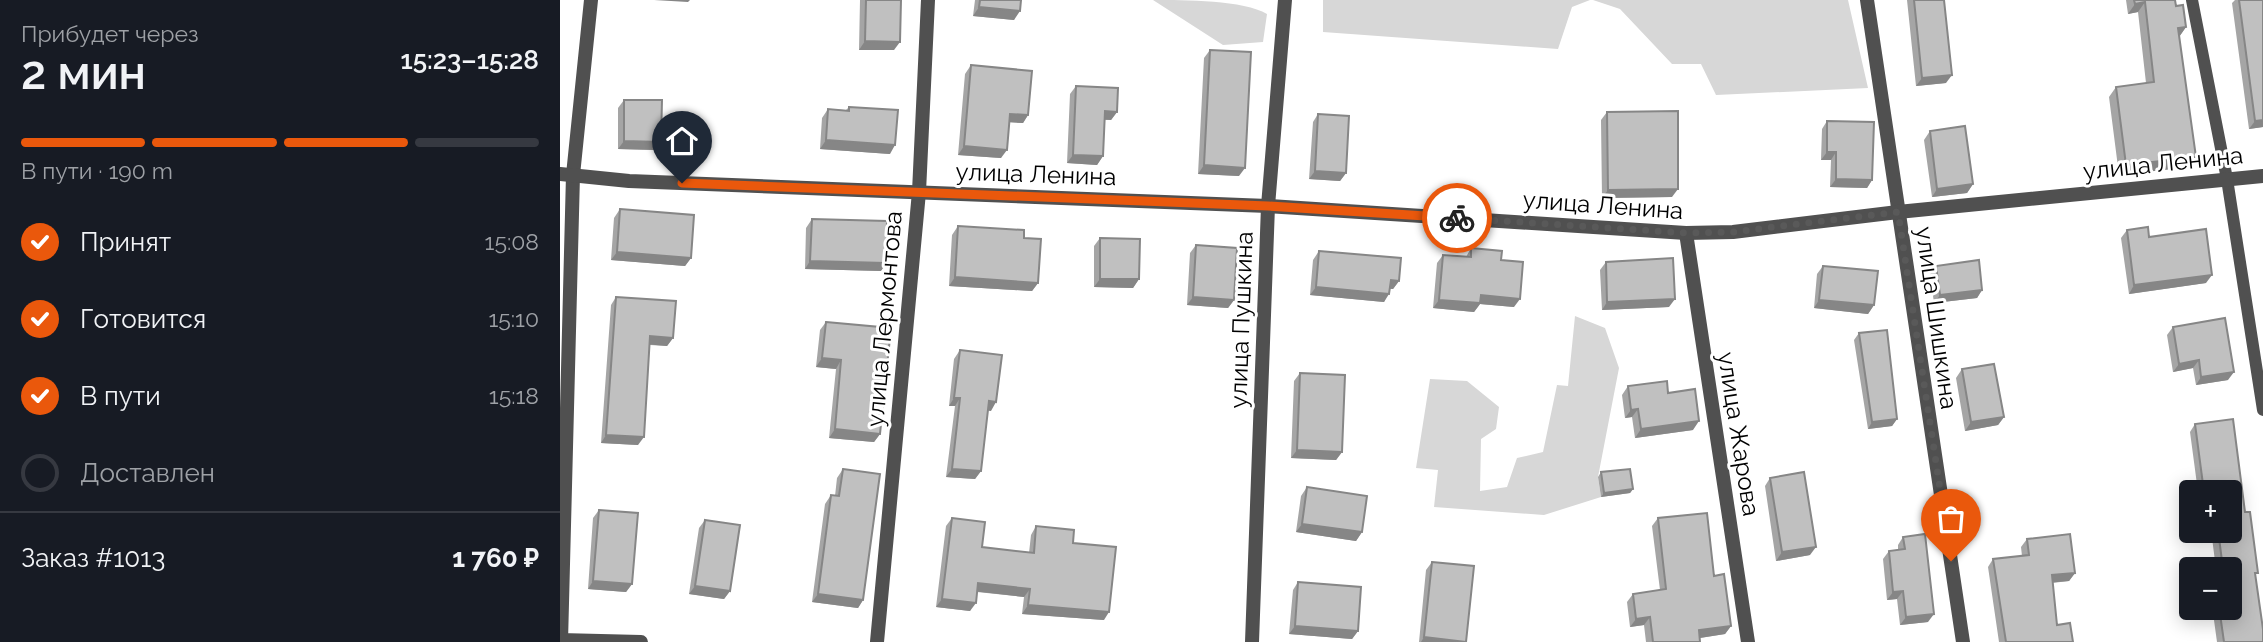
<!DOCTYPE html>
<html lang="ru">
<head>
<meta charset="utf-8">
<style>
	:root { --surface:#171b24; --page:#20242c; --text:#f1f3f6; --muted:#9ea1a6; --line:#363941; --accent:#ea580c }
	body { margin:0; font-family:Raleway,sans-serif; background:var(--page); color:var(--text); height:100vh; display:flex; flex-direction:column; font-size:26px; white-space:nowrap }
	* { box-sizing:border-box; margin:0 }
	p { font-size:23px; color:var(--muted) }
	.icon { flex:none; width:38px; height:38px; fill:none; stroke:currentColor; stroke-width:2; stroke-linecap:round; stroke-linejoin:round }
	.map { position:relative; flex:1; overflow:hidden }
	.side { display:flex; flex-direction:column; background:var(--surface); width:560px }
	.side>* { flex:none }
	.tools { position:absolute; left:1619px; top:480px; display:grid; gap:14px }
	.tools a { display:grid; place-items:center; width:63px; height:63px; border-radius:7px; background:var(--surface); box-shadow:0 4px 18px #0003; font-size:35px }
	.pin { position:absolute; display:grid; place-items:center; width:60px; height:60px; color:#fff; margin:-72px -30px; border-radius:50% 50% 50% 0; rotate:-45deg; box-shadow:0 0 7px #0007 }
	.pin .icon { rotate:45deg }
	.courier { position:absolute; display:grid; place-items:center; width:70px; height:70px; margin:-35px; border:5px solid #ea580c; border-radius:50%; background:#fff; color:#222; box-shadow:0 2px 9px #0007 }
	.summary em { font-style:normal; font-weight:600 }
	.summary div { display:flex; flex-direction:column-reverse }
	.summary { display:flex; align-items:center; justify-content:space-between; height:119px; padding:0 21px }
	h1 { font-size:46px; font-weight:600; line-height:52px }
	.bar { display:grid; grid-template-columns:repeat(4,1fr); gap:10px 7px; align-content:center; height:84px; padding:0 21px }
	.bar i { height:9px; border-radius:5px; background:var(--line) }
	.bar .on { background:var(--accent) }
	.bar p { grid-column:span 4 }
	.line { display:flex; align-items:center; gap:18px; padding:0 21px; border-top:2px solid var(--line) }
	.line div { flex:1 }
	ol { padding:0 21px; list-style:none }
	li { display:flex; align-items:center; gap:21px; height:77px }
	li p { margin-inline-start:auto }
	li .icon { padding:7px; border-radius:50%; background:var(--accent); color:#fff; stroke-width:4 }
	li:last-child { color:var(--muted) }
	li i { width:38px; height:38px; border:4px solid var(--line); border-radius:50% }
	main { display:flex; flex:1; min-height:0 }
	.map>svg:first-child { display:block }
</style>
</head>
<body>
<main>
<section class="side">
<div class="summary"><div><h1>2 мин</h1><p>Прибудет через</p></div><em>15:23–15:28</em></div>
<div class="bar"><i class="on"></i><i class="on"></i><i class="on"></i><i></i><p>В пути · 190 m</p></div>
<ol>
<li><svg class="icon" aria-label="check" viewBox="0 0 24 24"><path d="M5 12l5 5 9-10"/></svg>Принят<p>15:08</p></li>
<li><svg class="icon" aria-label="check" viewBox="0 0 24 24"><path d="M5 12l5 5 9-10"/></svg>Готовится<p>15:10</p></li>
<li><svg class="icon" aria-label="check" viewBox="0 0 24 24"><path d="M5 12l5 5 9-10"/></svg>В пути<p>15:18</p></li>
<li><i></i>Доставлен</li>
</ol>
<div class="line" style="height:91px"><div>Заказ #1013</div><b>1 760 ₽</b></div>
</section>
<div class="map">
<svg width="1703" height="642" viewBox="0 0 1703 642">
	<rect width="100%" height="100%" fill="#fff"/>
	<path fill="#d7d7d7" d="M593,0C625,0 684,0 707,14L703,42L663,45Z
		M763,0H1030L1012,7L998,49L763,32Z
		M1033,0H1288L1308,88L1156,95L1141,64H1112L1060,9Z
		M1015,316L1045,328L1059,368L1038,477L1041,497L984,515L874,507L878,470L856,468L870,379L907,381L939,407L936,429L921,439L920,491L947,487L957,458L983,452L997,385L1008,386Z"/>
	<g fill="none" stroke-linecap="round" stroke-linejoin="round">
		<path stroke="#505050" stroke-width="12" d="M1632,0L1667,179L1703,410"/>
		<path stroke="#505050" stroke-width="14" d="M1307,0L1403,642
			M1126,233L1188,642
			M0,640L81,642
			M1,642L13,175L31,0
			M317,642L359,192L368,0
			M692,642L708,206L725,0"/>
		<path stroke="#505050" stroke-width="14" d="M0,174L69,181L708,206L1126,233L1173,232L1338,212L1703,176"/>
	</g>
	<path fill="#a5a5a5" d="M300,0H341L334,50H299Z
		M415,0H461L454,20L413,16Z
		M1347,0H1384L1386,83L1356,86Z
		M1566,0H1615L1616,6L1626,27L1619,37L1629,167L1559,175L1549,97L1556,87L1586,83L1578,12L1568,14Z
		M1675,0H1703V127L1689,129L1672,3Z
		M650,50L679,176L638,174L644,58Z
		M411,65L468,115L463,123L450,122L441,158L398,155L405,74Z
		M516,86L557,112L551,120H544L543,156L537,165L507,163L510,94Z
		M64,100L96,150L58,149V108Z
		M289,107L330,154L260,149L262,118L268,109L286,110Z
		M1047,112L1112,197L1042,198L1041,120Z
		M758,114L786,173L780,181L749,179L753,122Z
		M1267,121L1312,180L1307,188L1270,187L1271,160H1261L1262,129Z
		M1370,131L1413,184L1407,193L1372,197L1364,140Z
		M60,209L131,258L125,266L51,260L54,218Z
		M252,219L326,263L321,271L245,269L246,228Z
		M398,226L464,238L478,283L472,291L389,286L392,235Z
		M1567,230L1589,237L1646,283L1569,294L1561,238Z
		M540,238L579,279L573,288L534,287V246Z
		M636,245L674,300L668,308L627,305L630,253Z
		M911,248L941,260L954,307L920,304L914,312L873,308L877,263L883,255L906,257Z
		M759,251L839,281L833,289H830L824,302L750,295L753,260Z
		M1046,262L1109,307L1042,310L1040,270Z
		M1263,266L1314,305L1308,314L1254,308L1257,274Z
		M1376,266L1422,290L1417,298L1374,303L1370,274Z
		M56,297L113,338L107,346L90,345L78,445L41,443L51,305Z
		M266,322L320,434L314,442L269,438L276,369L256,367L260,330Z
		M1613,327L1668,380L1636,385L1633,368L1613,372L1607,335Z
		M1299,333L1337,419L1332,426L1308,429L1294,340Z
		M400,350L431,411L428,410L421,471L415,479L386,477L395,406H389L394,359Z
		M1402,369L1444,417L1438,425L1405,431L1396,378Z
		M740,373L782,452L776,460L731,458L734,381Z
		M1068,386L1108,393L1133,430L1075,438L1072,417L1065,418L1062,395Z
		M1635,424L1685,512L1695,576L1703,642H1657L1653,613L1657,607H1670V569H1656L1651,530H1670V492H1638L1630,432Z
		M283,469L303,600L298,608L252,602L265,504L271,495L275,496L277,478Z
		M1041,472L1073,489L1070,493L1041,497L1038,477Z
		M1210,478L1250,555L1216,561L1205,486Z
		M747,487L802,532L796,541L736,532L741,496Z
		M39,510L72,584L66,592L28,589L33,518Z
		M392,518L422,547L469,553L471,535L476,526L513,543L544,620L462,614L464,597L417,592L410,611L376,607L386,526Z
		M1098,518L1154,576L1171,626L1165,634L1140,638V642H1086L1084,625L1070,627L1067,602L1073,594L1100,590L1092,526Z
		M145,520L170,591L164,599L129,594L139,528Z
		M1343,537L1368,622L1340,625L1337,599L1327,600L1323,559L1329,551L1338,550V545Z
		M1467,539L1515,573L1509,581L1492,583L1497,625L1513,642H1439L1428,567L1433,559L1462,556L1461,547Z
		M872,562L906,642H859L866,570Z
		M738,582L798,631L792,639L729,634L733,590Z"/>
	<path fill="#868686" d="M94,0H130L128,2Z
		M1585,2L1578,12L1568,14L1575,4Z
		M419,7L460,11L454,20L413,16Z
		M1626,27L1619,37L1618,28Z
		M305,41L340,42L334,50H299Z
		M1392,75L1386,83L1356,86L1362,78Z
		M545,111L557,112L551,120L539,119Z
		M450,114L468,115L463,123L444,122Z
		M1703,120V127L1689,129L1695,121Z
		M266,140L335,145L330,154L260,149Z
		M64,141L101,142L96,150L58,149Z
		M404,146L447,150L441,158L398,155Z
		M1267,152H1276L1271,160H1261Z
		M513,155L543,156L537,165L507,163Z
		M1636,157L1629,167L1559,175L1566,165Z
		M644,165L685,168L679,176L638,174Z
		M755,171L786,173L780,181L749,179Z
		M1276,179L1312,180L1307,188L1270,187Z
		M1413,184L1407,193L1372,197L1377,189Z
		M1118,189L1112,197L1042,198L1048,190Z
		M57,252L131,258L125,266L51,260Z
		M250,261L326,263L321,271L245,269Z
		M1652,275L1646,283L1569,294L1574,285Z
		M395,277L478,283L472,291L389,286Z
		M540,279H579L573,288L534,287Z
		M831,280L839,281L833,289L825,288Z
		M756,287L829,294L824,302L750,295Z
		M1422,290L1417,298L1374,303L1380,295Z
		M921,295L960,299L954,307L920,304L914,312L873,308L879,300Z
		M633,297L674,300L668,308L627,305Z
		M1115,299L1109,307L1042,310L1047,302Z
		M1259,300L1314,305L1308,314L1254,308Z
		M90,336L113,338L107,346L84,344Z
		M262,358L281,360L276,369L256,367Z
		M1639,360L1633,368L1613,372L1619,364Z
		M1674,372L1668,380L1636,385L1641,377Z
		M394,398H400L395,406H389Z
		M429,401L436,402L431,411L423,410Z
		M1078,409L1072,417L1065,418L1071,410Z
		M1444,417L1438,425L1405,431L1411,422Z
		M1337,419L1332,426L1308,429L1312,422Z
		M1139,421L1133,430L1075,438L1081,429Z
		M275,429L320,434L314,442L269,438Z
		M46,435L84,437L78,445L41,443Z
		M737,450L782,452L776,460L731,458Z
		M392,469L421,471L415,479L386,477Z
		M1073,489L1070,493L1041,497L1044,493Z
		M742,524L802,532L796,541L736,532Z
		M1256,547L1250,555L1216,561L1222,552Z
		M1515,573L1509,581L1486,583L1492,575Z
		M33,581L72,584L66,592L28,589Z
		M418,583L470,589L464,597L412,591Z
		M135,586L170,591L164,599L129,594Z
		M1343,591L1337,599L1327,600L1333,592Z
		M258,594L303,600L298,608L252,602Z
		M382,599L416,603L410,611L376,607Z
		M468,605L549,612L544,620L462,614Z
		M1374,614L1368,622L1340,625L1346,617Z
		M1090,617L1084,625L1070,627L1076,619Z
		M735,626L798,631L792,639L729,634Z
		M1171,626L1165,634L1133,639L1139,630Z
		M864,637L906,642H861Z"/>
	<path fill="#c0c0c0" stroke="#868686" stroke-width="2" d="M306,0H341L340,42L305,41Z
		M420,0H461L460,11L419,7Z
		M1354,0H1384L1392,75L1362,78Z
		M1574,0H1615L1616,6L1623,5L1626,27L1618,28L1636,157L1566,165L1556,87L1594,82L1585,2L1575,4Z
		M1679,0H1703V120L1695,121Z
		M650,50L691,52L685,168L644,165Z
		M411,65L472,71L468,115L450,114L447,150L404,146Z
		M516,86L558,88L557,112L545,111L543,156L513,155Z
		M64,100H102L101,142L64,141Z
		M289,107L338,110L335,145L266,140L268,109L289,111Z
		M1118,111V189L1048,190L1047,112Z
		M758,114L789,116L786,173L755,171Z
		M1267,121L1314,122L1312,180L1276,179V152H1267Z
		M1405,126L1413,184L1377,189L1370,131Z
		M60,209L134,215L131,258L57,252Z
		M252,219L327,221L326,263L250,261Z
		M398,226L464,230V238L481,239L478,283L395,277Z
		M1588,227L1589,237L1646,229L1652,275L1574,285L1567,230Z
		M540,238L580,239L579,279H540Z
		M636,245L677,248L674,300L633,297Z
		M911,248L942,251L941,260L963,262L960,299L921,295L920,303L879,300L883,255L911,257Z
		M759,251L841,258L839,281L831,280L829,294L756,287Z
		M1113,258L1115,299L1047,302L1046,262Z
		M1419,260L1422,290L1380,295L1376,266Z
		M1263,266L1318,271L1314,305L1259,300Z
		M56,297L116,301L113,338L90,336L84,437L46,435Z
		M1665,318L1674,372L1641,377L1639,360L1619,364L1613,327Z
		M266,322L331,328L320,434L275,429L281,360L262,358Z
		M1327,330L1337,419L1312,422L1299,333Z
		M400,350L442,355L436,402L429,401L421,471L392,469L400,398H394Z
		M1434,364L1444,417L1411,422L1402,369Z
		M740,373L785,375L782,452L737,450Z
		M1107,381L1108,393L1135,389L1139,421L1081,429L1078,409L1071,410L1068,386Z
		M1673,419L1685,512H1690L1698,573H1695L1703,629V642H1664L1659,607H1670V569H1663L1658,530H1670V492H1644L1635,424Z
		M283,469L320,474L303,600L258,594L271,495L279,496Z
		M1070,469L1073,489L1044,493L1041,472Z
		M1244,472L1256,547L1222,552L1210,478Z
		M747,487L807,496L802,532L742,524Z
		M39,510L78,513L72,584L33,581Z
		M1147,513L1154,576L1164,574L1171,626L1139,630L1140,642H1093L1090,617L1076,619L1073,594L1106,589L1098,518Z
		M392,518L425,522L422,547L474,553L476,526L514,530L513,543L556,547L549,612L468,605L470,589L418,583L416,603L382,599Z
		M145,520L180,525L170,591L135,586Z
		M1365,534L1374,614L1346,617L1343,591L1333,592L1329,551L1345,549L1343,537Z
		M1510,534L1515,573L1492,575L1497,625L1510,623L1513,642H1446L1433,559L1469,555L1467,539Z
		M872,562L914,566L906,642L864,637Z
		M738,582L801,587L798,631L735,626Z"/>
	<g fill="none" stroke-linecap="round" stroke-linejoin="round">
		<path stroke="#595959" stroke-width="7" stroke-dasharray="0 12.6" d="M897,218L1126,233L1173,232L1338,212L1391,561"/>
		<path stroke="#ea580c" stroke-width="9" d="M122,183L708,206L897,218"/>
	</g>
	<g text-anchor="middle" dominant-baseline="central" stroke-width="6" stroke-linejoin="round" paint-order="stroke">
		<g font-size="24" fill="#000" stroke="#fff">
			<text transform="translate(1603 163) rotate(-6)">улица Ленина</text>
			<text transform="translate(476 174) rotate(2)">улица Ленина</text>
			<text transform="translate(1043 205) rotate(4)">улица Ленина</text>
			<text transform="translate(1377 318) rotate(82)">улица Шишкина</text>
			<text transform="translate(324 319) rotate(-85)">улица Лермонтова</text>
			<text transform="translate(681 320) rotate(-88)">улица Пушкина</text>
			<text transform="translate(1179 434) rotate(81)">улица Жарова</text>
		</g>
	</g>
</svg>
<div class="tools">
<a>+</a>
<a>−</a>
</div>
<div class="pin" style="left:1391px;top:561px;background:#ea580c"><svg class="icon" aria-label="bag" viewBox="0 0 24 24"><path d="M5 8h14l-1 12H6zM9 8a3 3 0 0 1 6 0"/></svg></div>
<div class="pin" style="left:122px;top:183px;background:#1f2937"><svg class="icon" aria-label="home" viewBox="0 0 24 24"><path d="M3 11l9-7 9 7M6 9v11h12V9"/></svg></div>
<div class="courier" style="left:897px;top:218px"><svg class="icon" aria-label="bike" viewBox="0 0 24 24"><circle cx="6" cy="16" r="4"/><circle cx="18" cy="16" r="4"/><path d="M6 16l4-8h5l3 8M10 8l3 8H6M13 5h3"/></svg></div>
</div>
</main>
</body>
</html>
